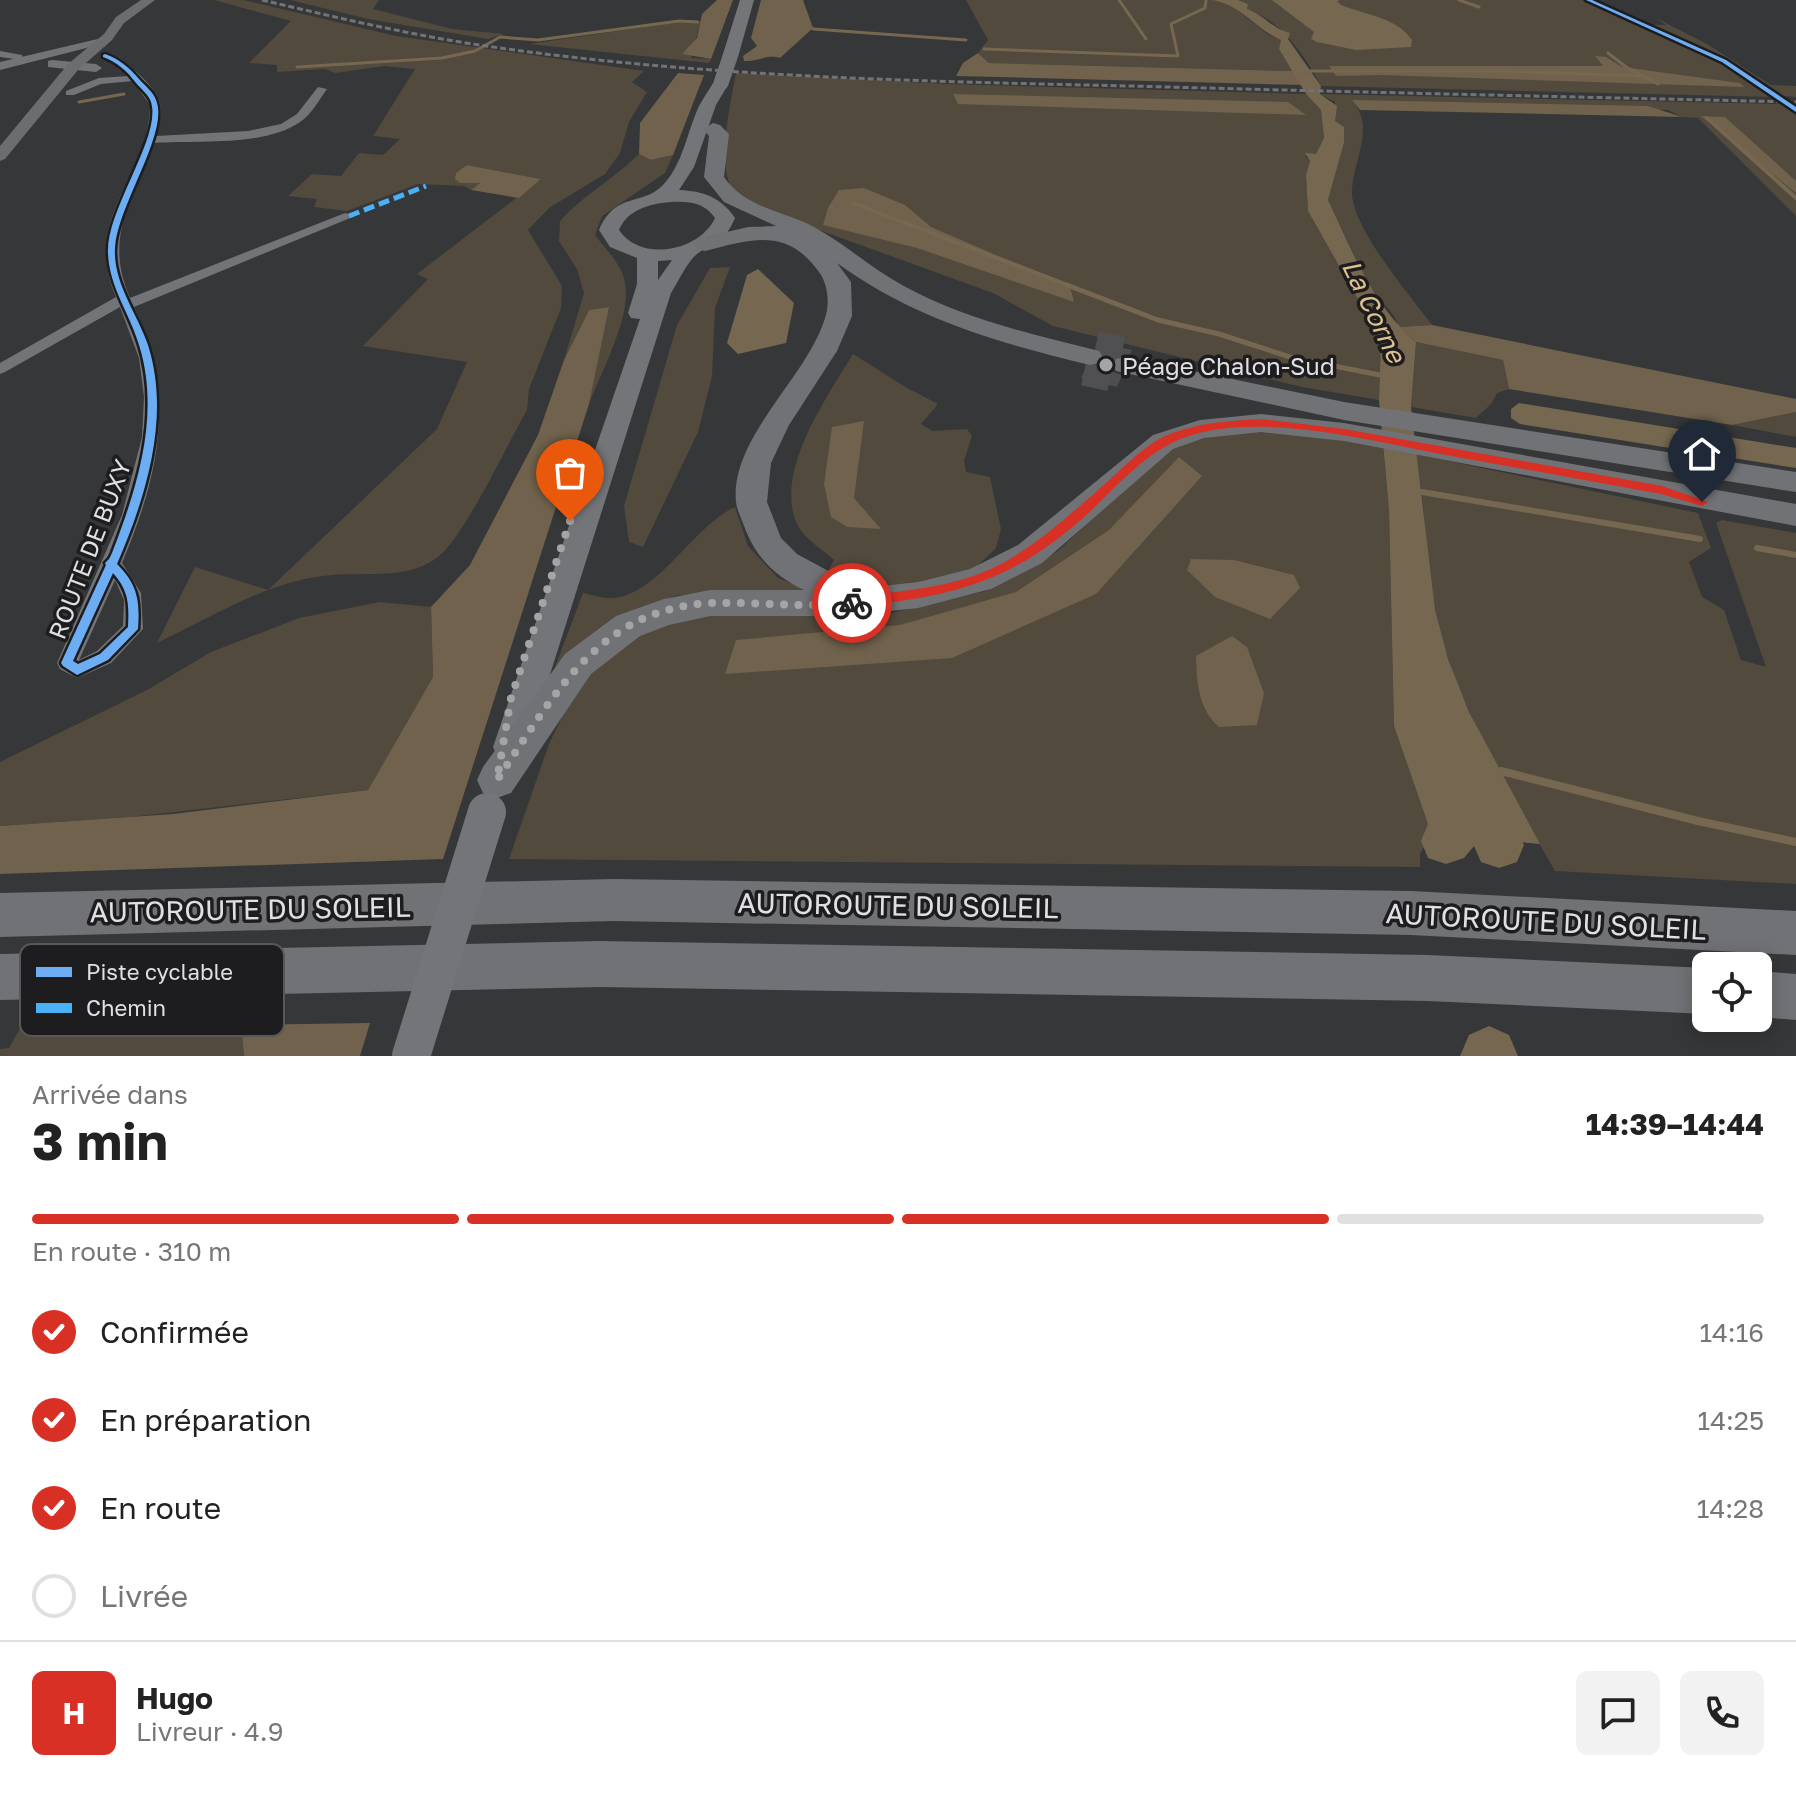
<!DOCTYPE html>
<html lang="fr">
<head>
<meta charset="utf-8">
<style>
	:root { --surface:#fff; --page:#f2f2f2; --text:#222; --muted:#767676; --line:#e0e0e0; --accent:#d93025 }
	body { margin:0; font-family:"Golos Text",sans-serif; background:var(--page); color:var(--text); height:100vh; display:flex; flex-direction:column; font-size:30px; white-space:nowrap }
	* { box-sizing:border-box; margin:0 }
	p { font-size:26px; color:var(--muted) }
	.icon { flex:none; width:44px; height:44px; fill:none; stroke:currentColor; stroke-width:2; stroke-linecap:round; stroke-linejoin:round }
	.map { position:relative; height:1056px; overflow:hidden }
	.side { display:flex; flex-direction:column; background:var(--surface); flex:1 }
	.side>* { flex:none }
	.tools { position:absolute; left:1692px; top:952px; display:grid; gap:16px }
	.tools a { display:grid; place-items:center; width:80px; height:80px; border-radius:12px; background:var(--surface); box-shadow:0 4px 20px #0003; font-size:40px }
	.pin { position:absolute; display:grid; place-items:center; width:68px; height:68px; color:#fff; margin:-82px -34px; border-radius:50% 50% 50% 0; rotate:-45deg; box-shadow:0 0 8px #0007 }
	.pin .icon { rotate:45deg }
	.courier { position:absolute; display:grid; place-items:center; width:80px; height:80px; margin:-40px; border:6px solid #d93025; border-radius:50%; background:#fff; color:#222; box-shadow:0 2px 10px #0007 }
	.head em { font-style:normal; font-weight:700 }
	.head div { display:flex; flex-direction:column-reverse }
	.head { display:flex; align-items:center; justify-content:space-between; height:136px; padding:0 32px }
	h1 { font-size:52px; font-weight:700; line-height:60px }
	.bar { display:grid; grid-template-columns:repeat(4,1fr); gap:12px 8px; align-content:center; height:96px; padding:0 32px }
	.bar i { height:10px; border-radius:6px; background:var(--line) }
	.bar .selected { background:var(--accent) }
	.bar p { grid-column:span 4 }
	.line { display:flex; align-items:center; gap:20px; padding:0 32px; border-top:2px solid var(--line) }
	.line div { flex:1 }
	.round { display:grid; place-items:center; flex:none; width:84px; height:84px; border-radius:12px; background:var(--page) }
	ol { padding:0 32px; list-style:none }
	li { display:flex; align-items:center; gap:24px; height:88px }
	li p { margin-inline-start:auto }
	li .icon { padding:8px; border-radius:50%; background:var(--accent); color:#fff; stroke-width:4 }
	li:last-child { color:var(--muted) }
	li i { width:44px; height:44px; border:4px solid var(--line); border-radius:50% }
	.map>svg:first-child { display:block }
</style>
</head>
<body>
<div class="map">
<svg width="1796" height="1056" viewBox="0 0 1796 1056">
	<rect width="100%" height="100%" fill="#363738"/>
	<path fill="#524a3d" d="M214,0H243L396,36L644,71L632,82L647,92L629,122L620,153L605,174L549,208L528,230L562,286L561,308L529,389L527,410C508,443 465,535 439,556C410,580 368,572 333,575C271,579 212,617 157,643L195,567L268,590L437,429L467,362L363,346L428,279L417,274L541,179L467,165L460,183H481L471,190L464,186L418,184L347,211L314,207L317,199L288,196L312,174L341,176L359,153L383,155L400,139L373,136L415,69L384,66L335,73L325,69L277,72V65L249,63L291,21Z
		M290,0H379L373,9L452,29L504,34L488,39L368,19Z
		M966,0H1211L1227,2L1269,35L1282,40L1279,49L1293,71L989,63L978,53L988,40Z
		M1238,0H1582L1729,66L1775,97L1321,86C1306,57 1279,18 1246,9L1248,4Z
		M1656,18L1707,44L1771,85L1796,86V97L1783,96L1731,62L1650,25H1666Z
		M680,22L700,23L691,58L711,59L709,63L529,44Z
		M736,73L947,84L1306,94L1321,110L1324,139L1316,154L1305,156L1310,161L1306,175L1308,211L1381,340L1379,400L1302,387L1053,326L993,293L772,213C758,207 743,202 734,191C715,168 731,101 736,73Z
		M1320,94L1785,104L1796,111V216L1698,118L1682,117L1668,110L1353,101C1375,128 1354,159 1352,189C1349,225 1410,295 1432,325L1399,327L1394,316L1368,284L1328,200L1344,143L1335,121V102Z
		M639,154L651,160L673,155L665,173L602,216L595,235C606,250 622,264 625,283C632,316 601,372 589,404L608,307L589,310L564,360L584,293L577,269L559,241L560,221C583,195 614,179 639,154Z
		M730,267L715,308L712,376L698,432L643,547L629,542L624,506L677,325L710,268Z
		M1416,342L1503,360L1509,389L1497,393L1491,404L1476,418L1411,407Z
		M853,354L907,388L938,404L921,424L933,431L967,429L972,436L964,461L966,472L990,477L1001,529L996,548L975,568L902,586L875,588L826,574L834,560C823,550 805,539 798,526C772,474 827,397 853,354Z
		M1796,412V437L1732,425Z
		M1268,429L1383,447L1389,510L1394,726L1431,833L1420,854V867L509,859L549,744L577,686L606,654L643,630L684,616L746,613L878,616L986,591L1058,551L1155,460L1178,445L1219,434Z
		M1415,454L1698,513L1711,548L1689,562L1702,597L1724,610L1741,660L1766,667L1716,523L1722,520L1796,533V884L1555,871C1509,790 1455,704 1435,612C1424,560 1427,506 1415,454Z
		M735,507L748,546L778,578L818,593L678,595L621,616L555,667L583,593C592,595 605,599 614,598C660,593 692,527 735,507Z
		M380,602L431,607L433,677L368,790L130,817L0,826V762L147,690L211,652L299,618Z
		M241,1025L244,1056H0V1049L9,1048L20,1028Z"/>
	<path fill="#70624c" d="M717,0H733L711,59L682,54L697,38L702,14Z
		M761,0H803L813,28L780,58C766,54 758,62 744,61L743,56L757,46L751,38Z
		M978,53L989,63L1293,71L1303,85L956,76L963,63Z
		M1595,56L1606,57L1622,67L1740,83L1744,87L1381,75L1336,76L1329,66H1603Z
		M678,73L704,75L673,155L651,160L639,154L640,123Z
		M953,94L1288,102L1306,115L958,104Z
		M1352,100L1648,106L1682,117L1360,110Z
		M1701,116L1725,117L1796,181V193Z
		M467,165L541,179L519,198L471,190L480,183H460L455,179L456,173Z
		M864,188L905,205L931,227L1070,287L1074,302L917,248L823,225L828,208L839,190Z
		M609,307L589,404L443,859L0,874V826L173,814L368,790L433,677L431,607L470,565L538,435L564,360L589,310Z
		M1432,325L1796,399V412L1732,425L1509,389L1503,360L1416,342L1399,327Z
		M864,421L854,498L881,529L847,527L831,517L824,484L832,427Z
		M1179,457L1202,476L1096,594L952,658L725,674L736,640L900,625L1016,592L1109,530Z
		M1191,559L1234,560L1294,575L1300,588L1270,619L1215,597L1187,570Z
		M1232,636L1247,647L1264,693L1257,725L1219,727C1198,708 1197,684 1196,656Z
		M370,1023L360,1056H244L241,1025Z"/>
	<path fill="#766750" d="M1211,0H1238L1248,4L1247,9C1263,14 1272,29 1290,33L1288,39L1321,86L1320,94L1337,106L1335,121L1344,127V143L1328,200C1352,250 1373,306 1416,342L1411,407L1435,610L1448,659L1469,712L1540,844L1431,833L1394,726L1389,510L1379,400L1381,340L1308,211L1306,175L1310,161L1305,153L1316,154L1324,138L1321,110L1306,94L1279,49L1281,40C1255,29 1241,4 1211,0Z
		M1272,0H1340L1337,1L1341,5C1366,15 1396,17 1412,40L1411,47L1356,50L1317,42L1311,39L1314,32Z
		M758,269L794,303L786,343L738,354L727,343L747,275Z
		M1519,403L1796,448V468L1520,424L1511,418V409Z"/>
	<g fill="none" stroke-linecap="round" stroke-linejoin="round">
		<path stroke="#766750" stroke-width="3" d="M1119,0L1146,39
			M1459,0L1479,7
			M813,29L966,40
			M984,49L1178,56L1171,24L1205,8L1206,0
			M1608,53L1626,67L1658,84
			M297,67L442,58L475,51L500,37L538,40L679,21L698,22
			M1305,71H1499L1642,76
			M79,102L124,94
			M1707,118L1718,128"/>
		<path stroke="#766750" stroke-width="4" d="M1716,126L1796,198
			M853,203L1073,287"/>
		<path stroke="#766750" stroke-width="5" d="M1067,285L1158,320L1219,334L1293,358L1385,376"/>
		<path stroke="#766750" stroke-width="6" d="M1422,492L1700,539
			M1757,548L1796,555"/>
		<path stroke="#766750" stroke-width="8" d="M1501,771L1698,821L1796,842"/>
		<path fill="#766750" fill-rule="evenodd" d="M1476,770L1493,777L1524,845L1517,862L1499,868L1481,862L1474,846L1464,858L1446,864L1428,858L1421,841L1428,824L1455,798L1452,792L1459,777Z
			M1489,1026L1509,1035L1518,1056H1460L1469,1035Z"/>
	</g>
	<path fill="#4d4d53" d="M1097,342L1132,350L1130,355L1115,356L1110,364L1113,372L1122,375L1117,387L1081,378L1086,367L1100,366L1106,359L1102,349L1095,347Z"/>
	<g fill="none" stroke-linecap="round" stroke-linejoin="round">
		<path stroke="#505052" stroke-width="27" stroke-dasharray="27 14" stroke-linecap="butt" d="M1096,345L1131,352
			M1084,372L1120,380"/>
		<path fill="#737478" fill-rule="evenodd" d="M1584,0H1595L1727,59L1796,105V113L1721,63Z
			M0,51L22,55L24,61L19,64L14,59L0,57Z
			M105,53C123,58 156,85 160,104C162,115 159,126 156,136L248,131L281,124L297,114L318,87L327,89C319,100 311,115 300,122C264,147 196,140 154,143C133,201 103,236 130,298L345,213L355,216L134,307C177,396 159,475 122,563L141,593L143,629L111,663L77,678L60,669L57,663L122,515L142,437L144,397L139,358L120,307L5,372L0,374V363L116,297C81,216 150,177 150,105L133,81L101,84L74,95H66V91L99,78L128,76L115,64L102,58V54ZM115,580L124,600L123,626L97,651L79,660Z"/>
		<path fill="#737478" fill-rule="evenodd" d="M102,38L108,41L106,43L0,70V62Z
			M52,60L96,64L102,68L96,72L48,67V61Z"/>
		<path fill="#6c6d70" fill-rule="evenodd" d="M141,0H155L124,23L112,40L78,70L5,159L0,161V146L68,64L104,34L116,17Z"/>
		<path fill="#747579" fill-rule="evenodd" d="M740,0H754L738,57L730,62L722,57Z
			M721,78L729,83L716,105L694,167L679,190C703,191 721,197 735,218C723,245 717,239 697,254C687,262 678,282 671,293L527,747L522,758L510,762L498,758L493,747L640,319L631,318L628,313L637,284V258L610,247L599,230C616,191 641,207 663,185C683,164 687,132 699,106C704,97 710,88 715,80ZM670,202C688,201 704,202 715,218C700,251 641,263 619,230C627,210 649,204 670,202ZM672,260L658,280V261Z"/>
		<path fill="#717275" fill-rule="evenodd" d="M713,123L720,125L729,134L724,177C745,208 784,211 814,227C845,244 871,268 902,285C963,319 1032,334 1099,351L1103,357L1099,363L1090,365C999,343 914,319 837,263L851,282L852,316L837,351L789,425L771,463L767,502L781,538L797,554L834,574L874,587L918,582L970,569L1018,545L1153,435L1200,420L1261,414L1344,423L1796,504V526L1344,441L1261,432L1204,438L1173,449L1042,563L991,589L918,608L846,616H710L669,625L640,636L591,674L511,793L497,798L483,793L477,780L483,767L565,654L616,616L664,599L710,590H804C777,577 757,559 746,531C743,522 737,511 736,502C730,437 807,378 825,318C830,304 828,284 819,272C787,227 752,239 705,251L697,249L693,244L697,239L748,227L776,226L724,202L704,177L709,136L703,129Z
			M1126,357L1344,402L1796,472V492L1344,420L1116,371L1113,365L1116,359Z
			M614,879L1411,891L1796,911V955L1411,935L614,921L0,937V893Z
			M599,941L1428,955L1706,968V1014L1428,1001L599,987L0,1000V954Z
			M1758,971L1796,974V1020L1758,1017Z"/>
		<path stroke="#737376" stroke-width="3" stroke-dasharray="6 3" stroke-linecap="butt" d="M262,0C330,16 398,32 466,43C686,77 909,81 1130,86C1352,92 1574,97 1796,102"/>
		<path stroke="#747579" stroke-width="15" d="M721,83L730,57"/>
		<path stroke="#747579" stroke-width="38" d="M411,1056L487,812"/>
		<path stroke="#4cb0f7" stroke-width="5" stroke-dasharray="11 5" stroke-linecap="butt" d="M349,216L426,186"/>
		<g stroke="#1d1d1f" stroke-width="5">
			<path id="cycleway" d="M1586,0H1592L1726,60L1796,107V112L1722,62Z
				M105,54C119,59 129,67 139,79C145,86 155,93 157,103C167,136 117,207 115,248C113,283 137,313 148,345C171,417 146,497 117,564C138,585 140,601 138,629L108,660L77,675L63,666L61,663L106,565L105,563L109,559L112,553C137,488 161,415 139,345C130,314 109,287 108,253C106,209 162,137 151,102C149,95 141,89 136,83C127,71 117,62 103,57V55ZM113,573C129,591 129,604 128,627L100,654L78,664L73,661Z"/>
		</g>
		<use href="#cycleway" fill="#6dadf4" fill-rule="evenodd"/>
	</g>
	<path fill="#d93025" d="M1261,419L1344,429L1662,486L1708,502L1702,506L1661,494C1590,481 1518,468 1446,455C1371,441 1256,410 1183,438C1138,455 1107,500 1070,529C997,589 942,596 852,608L845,603L852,597C901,591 956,588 1001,564C1040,543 1074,511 1107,482C1124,467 1140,450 1159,439C1190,423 1227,421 1261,419Z"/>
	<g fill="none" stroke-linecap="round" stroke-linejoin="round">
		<path stroke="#a4a5a6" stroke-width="8" stroke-dasharray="0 14.4" d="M570,521L511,698L497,780C554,696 598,608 712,603C758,602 806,608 852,603"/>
	</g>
	<circle fill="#a4a5a6" stroke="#1d1d1f" stroke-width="3" cx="1106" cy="365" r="8"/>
	<g text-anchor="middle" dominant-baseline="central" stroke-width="7" stroke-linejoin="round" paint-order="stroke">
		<g font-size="24" fill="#e0e0e2" stroke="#1d1d1f" text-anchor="start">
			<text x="1122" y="365">Péage Chalon-Sud</text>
		</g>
		<g font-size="24" fill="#e0e0e2" stroke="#1d1d1f">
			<text transform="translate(89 549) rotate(-69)">ROUTE DE BUXY</text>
		</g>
		<g font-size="26" font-style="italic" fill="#dfc190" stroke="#1d1d1f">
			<text transform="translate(1374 311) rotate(64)">La Corne</text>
		</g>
		<g font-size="28" fill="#e0e0e2" stroke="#1d1d1f">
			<text transform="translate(898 905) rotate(1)">AUTOROUTE DU SOLEIL</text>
			<text transform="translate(250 909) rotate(-1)">AUTOROUTE DU SOLEIL</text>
			<text transform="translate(1546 921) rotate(3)">AUTOROUTE DU SOLEIL</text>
		</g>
	</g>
	<rect x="20" y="944" width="264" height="92" rx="12" fill="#1d1d1f" stroke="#58585a" stroke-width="2"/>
	<rect x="36" y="967" width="36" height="10" fill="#6dadf4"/>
	<rect x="36" y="1003" width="36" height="10" fill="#4cb0f7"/>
	<g font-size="22" fill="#e0e0e2">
		<text x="86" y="980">Piste cyclable</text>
		<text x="86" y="1016">Chemin</text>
	</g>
</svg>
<div class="tools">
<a><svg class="icon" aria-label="locate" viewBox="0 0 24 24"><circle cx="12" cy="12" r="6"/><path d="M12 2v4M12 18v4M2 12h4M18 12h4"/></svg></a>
</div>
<div class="pin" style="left:570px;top:521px;background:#ea580c"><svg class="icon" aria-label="bag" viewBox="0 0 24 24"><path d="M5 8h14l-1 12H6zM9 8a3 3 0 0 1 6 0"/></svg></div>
<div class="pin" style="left:1702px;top:502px;background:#1f2937"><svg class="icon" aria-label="home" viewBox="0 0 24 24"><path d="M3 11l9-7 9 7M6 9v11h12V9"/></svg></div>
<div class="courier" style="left:852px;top:603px"><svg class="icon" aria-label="bike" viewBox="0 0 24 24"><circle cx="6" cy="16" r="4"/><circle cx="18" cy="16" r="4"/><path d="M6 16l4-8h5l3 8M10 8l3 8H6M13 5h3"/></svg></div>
</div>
<section class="side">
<div class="head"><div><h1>3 min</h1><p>Arrivée dans</p></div><em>14:39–14:44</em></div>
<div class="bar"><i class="selected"></i><i class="selected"></i><i class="selected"></i><i></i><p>En route · 310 m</p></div>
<ol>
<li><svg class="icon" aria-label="check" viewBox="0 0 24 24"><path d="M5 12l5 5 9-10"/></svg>Confirmée<p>14:16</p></li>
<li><svg class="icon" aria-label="check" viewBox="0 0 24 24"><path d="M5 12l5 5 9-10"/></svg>En préparation<p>14:25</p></li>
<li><svg class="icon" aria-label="check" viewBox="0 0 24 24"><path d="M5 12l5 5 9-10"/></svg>En route<p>14:28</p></li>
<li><i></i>Livrée</li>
</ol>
<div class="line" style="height:144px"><b class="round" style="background:var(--accent);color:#fff">H</b><div><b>Hugo</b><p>Livreur · 4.9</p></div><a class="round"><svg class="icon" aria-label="chat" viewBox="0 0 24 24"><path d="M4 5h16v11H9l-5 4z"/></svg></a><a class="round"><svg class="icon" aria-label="phone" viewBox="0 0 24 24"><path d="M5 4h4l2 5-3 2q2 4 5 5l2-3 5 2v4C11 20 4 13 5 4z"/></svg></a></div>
</section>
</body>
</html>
